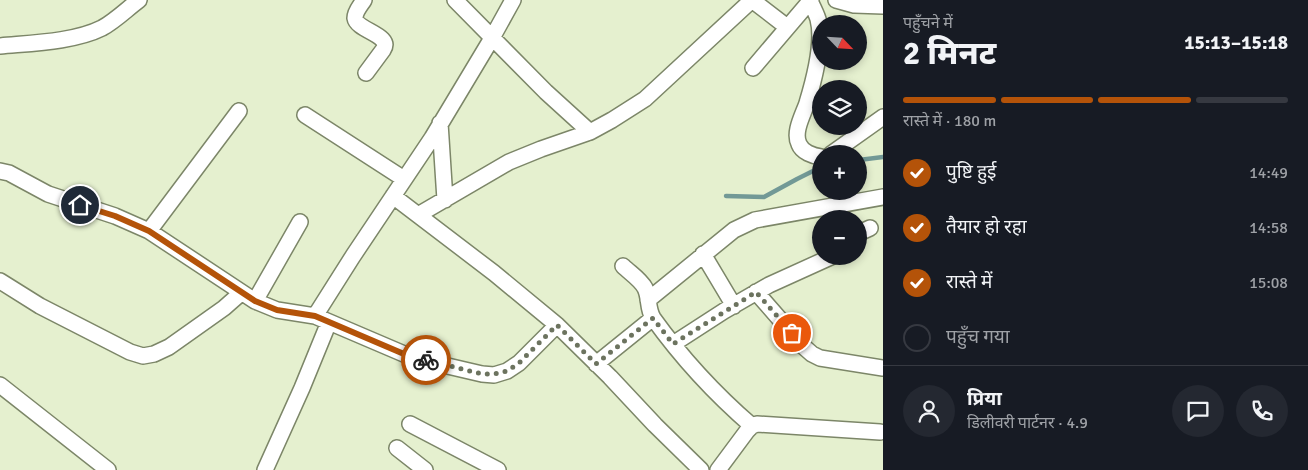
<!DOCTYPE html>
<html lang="hi">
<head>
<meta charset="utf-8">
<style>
	:root { --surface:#171b24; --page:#242831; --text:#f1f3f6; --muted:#9ea1a6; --line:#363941; --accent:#b45309 }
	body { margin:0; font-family:Signika,"Noto Sans Devanagari",sans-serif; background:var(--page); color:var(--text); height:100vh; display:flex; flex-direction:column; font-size:19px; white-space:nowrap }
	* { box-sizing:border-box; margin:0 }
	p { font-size:16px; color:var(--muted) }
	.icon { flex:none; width:28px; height:28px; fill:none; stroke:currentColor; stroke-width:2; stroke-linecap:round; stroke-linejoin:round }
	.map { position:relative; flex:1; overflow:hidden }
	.panel { display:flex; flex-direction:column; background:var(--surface); width:425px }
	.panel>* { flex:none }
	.needle { width:32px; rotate:115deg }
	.tools { position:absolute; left:812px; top:15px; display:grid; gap:10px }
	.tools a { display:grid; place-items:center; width:55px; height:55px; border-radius:50%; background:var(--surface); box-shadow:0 2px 8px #0003; font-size:25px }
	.pin { position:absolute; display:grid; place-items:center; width:42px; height:42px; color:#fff; margin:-21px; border:2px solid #fff; border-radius:50%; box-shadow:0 1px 5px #0007 }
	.courier { position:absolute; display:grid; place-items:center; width:50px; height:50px; margin:-25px; border:4px solid #b45309; border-radius:50%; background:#fff; color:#222; box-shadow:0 1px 6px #0007 }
	.headline em { font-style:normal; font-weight:800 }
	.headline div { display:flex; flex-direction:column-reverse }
	.headline { display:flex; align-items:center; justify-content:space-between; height:85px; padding:0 20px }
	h1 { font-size:32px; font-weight:800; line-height:38px }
	.bar { display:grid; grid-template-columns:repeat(4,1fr); gap:8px 5px; align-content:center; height:60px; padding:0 20px }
	.bar i { height:6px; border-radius:4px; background:var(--line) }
	.bar .on { background:var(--accent) }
	.bar p { grid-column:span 4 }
	.line { display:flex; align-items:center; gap:12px; padding:0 20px; border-top:1px solid var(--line) }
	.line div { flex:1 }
	.round { display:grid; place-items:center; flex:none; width:52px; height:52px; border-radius:26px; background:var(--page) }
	ol { padding:0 20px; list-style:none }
	li { display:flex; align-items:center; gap:15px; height:55px }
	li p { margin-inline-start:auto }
	li .icon { padding:5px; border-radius:50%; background:var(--accent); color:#fff; stroke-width:4 }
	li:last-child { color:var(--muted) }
	li i { width:28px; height:28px; border:2px solid var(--line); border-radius:50% }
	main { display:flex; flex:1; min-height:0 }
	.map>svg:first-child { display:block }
</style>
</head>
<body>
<main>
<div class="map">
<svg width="883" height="470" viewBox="0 0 883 470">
	<rect width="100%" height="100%" fill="#e5f0cf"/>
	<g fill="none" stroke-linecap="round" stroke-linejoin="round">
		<path stroke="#729996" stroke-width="4.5" d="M859,160L883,157
			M726,196L764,197L797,179L821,167"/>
		<g stroke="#7c8668" stroke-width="18">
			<path id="street" d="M364,0C361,5 355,11 355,18C357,31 393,35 383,50L366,73
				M455,0L546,92L590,132L612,120L645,99L752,0L787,27
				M836,0L854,5L883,6
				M810,1C813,7 816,13 818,19C824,42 814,80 807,103C803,115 793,132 799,144C802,152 813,156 821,157
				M0,46C31,43 74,42 102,28C115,21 127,9 139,0
				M753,68L811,0
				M305,115L404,179
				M440,123L445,200
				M831,154L883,117
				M0,171L9,173L48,194L115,216L149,231L255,301L277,310L315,316L404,354L439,364L482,374L494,375L507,371L519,363L557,325
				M393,196L494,273L557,325L610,377L655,425L701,470
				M418,215L509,162L541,149L590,132
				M149,231L239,111
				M859,233L870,228
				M703,254L734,306
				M623,266C630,273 640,279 645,288C650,298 647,308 653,318C681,357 715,394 752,426
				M0,281L40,306L130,352L143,356L154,354L169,347L224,308L241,293
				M756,292L804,347L812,354L820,358L883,368
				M648,300L734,230L755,220L883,197
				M255,301L300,222
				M315,316L353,256L432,138L492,38L513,0
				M673,344L724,311L769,285L833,256
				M596,364L653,318
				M0,385L108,470
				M410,424L498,470
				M397,448L425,470
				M265,470L302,388L329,322
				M718,470L747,431L752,426L757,424L880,432"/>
		</g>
		<use href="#street" stroke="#fff" stroke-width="15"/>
	</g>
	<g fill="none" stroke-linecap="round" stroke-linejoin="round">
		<path stroke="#6c735f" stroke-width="5" stroke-dasharray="0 9" d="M426,360L482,374H494L507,371L519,363L557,325L596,364L653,318L673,344L756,292L792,333"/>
		<path stroke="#b45309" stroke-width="6" d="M80,205L115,216L149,231L255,301L277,310L315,316L404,354L426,360"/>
	</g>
</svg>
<div class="tools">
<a><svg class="needle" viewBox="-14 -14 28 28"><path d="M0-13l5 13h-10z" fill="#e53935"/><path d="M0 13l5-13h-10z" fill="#9ea1a6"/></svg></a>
<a><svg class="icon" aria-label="layers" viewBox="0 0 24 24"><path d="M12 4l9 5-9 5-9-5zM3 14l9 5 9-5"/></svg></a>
<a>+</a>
<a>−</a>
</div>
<div class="pin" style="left:792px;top:333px;background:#ea580c"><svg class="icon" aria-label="bag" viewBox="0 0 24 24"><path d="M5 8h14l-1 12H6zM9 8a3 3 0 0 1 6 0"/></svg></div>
<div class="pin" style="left:80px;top:205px;background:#1f2937"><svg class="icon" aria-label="home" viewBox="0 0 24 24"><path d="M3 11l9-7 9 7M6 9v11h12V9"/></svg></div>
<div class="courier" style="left:426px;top:360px"><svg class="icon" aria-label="bike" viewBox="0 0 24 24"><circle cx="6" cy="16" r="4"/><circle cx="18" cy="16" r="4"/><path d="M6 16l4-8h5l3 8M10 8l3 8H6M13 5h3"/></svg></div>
</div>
<section class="panel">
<div class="headline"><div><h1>2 मिनट</h1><p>पहुँचने में</p></div><em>15:13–15:18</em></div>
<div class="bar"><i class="on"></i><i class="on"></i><i class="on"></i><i></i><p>रास्ते में · 180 m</p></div>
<ol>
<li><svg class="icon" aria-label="check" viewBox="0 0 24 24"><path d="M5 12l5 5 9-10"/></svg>पुष्टि हुई<p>14:49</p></li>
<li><svg class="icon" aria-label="check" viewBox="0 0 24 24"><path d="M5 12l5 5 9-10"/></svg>तैयार हो रहा<p>14:58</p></li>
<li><svg class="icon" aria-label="check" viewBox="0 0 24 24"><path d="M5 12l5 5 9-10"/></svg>रास्ते में<p>15:08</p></li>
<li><i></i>पहुँच गया</li>
</ol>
<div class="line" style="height:90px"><a class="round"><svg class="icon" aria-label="person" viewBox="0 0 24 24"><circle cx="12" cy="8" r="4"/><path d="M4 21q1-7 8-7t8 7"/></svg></a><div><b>प्रिया</b><p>डिलीवरी पार्टनर · 4.9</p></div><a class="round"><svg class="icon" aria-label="chat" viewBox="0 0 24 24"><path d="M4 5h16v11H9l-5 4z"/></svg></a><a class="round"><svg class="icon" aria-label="phone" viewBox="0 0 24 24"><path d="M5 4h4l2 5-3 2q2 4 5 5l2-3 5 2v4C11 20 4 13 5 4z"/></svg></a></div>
</section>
</main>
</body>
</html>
